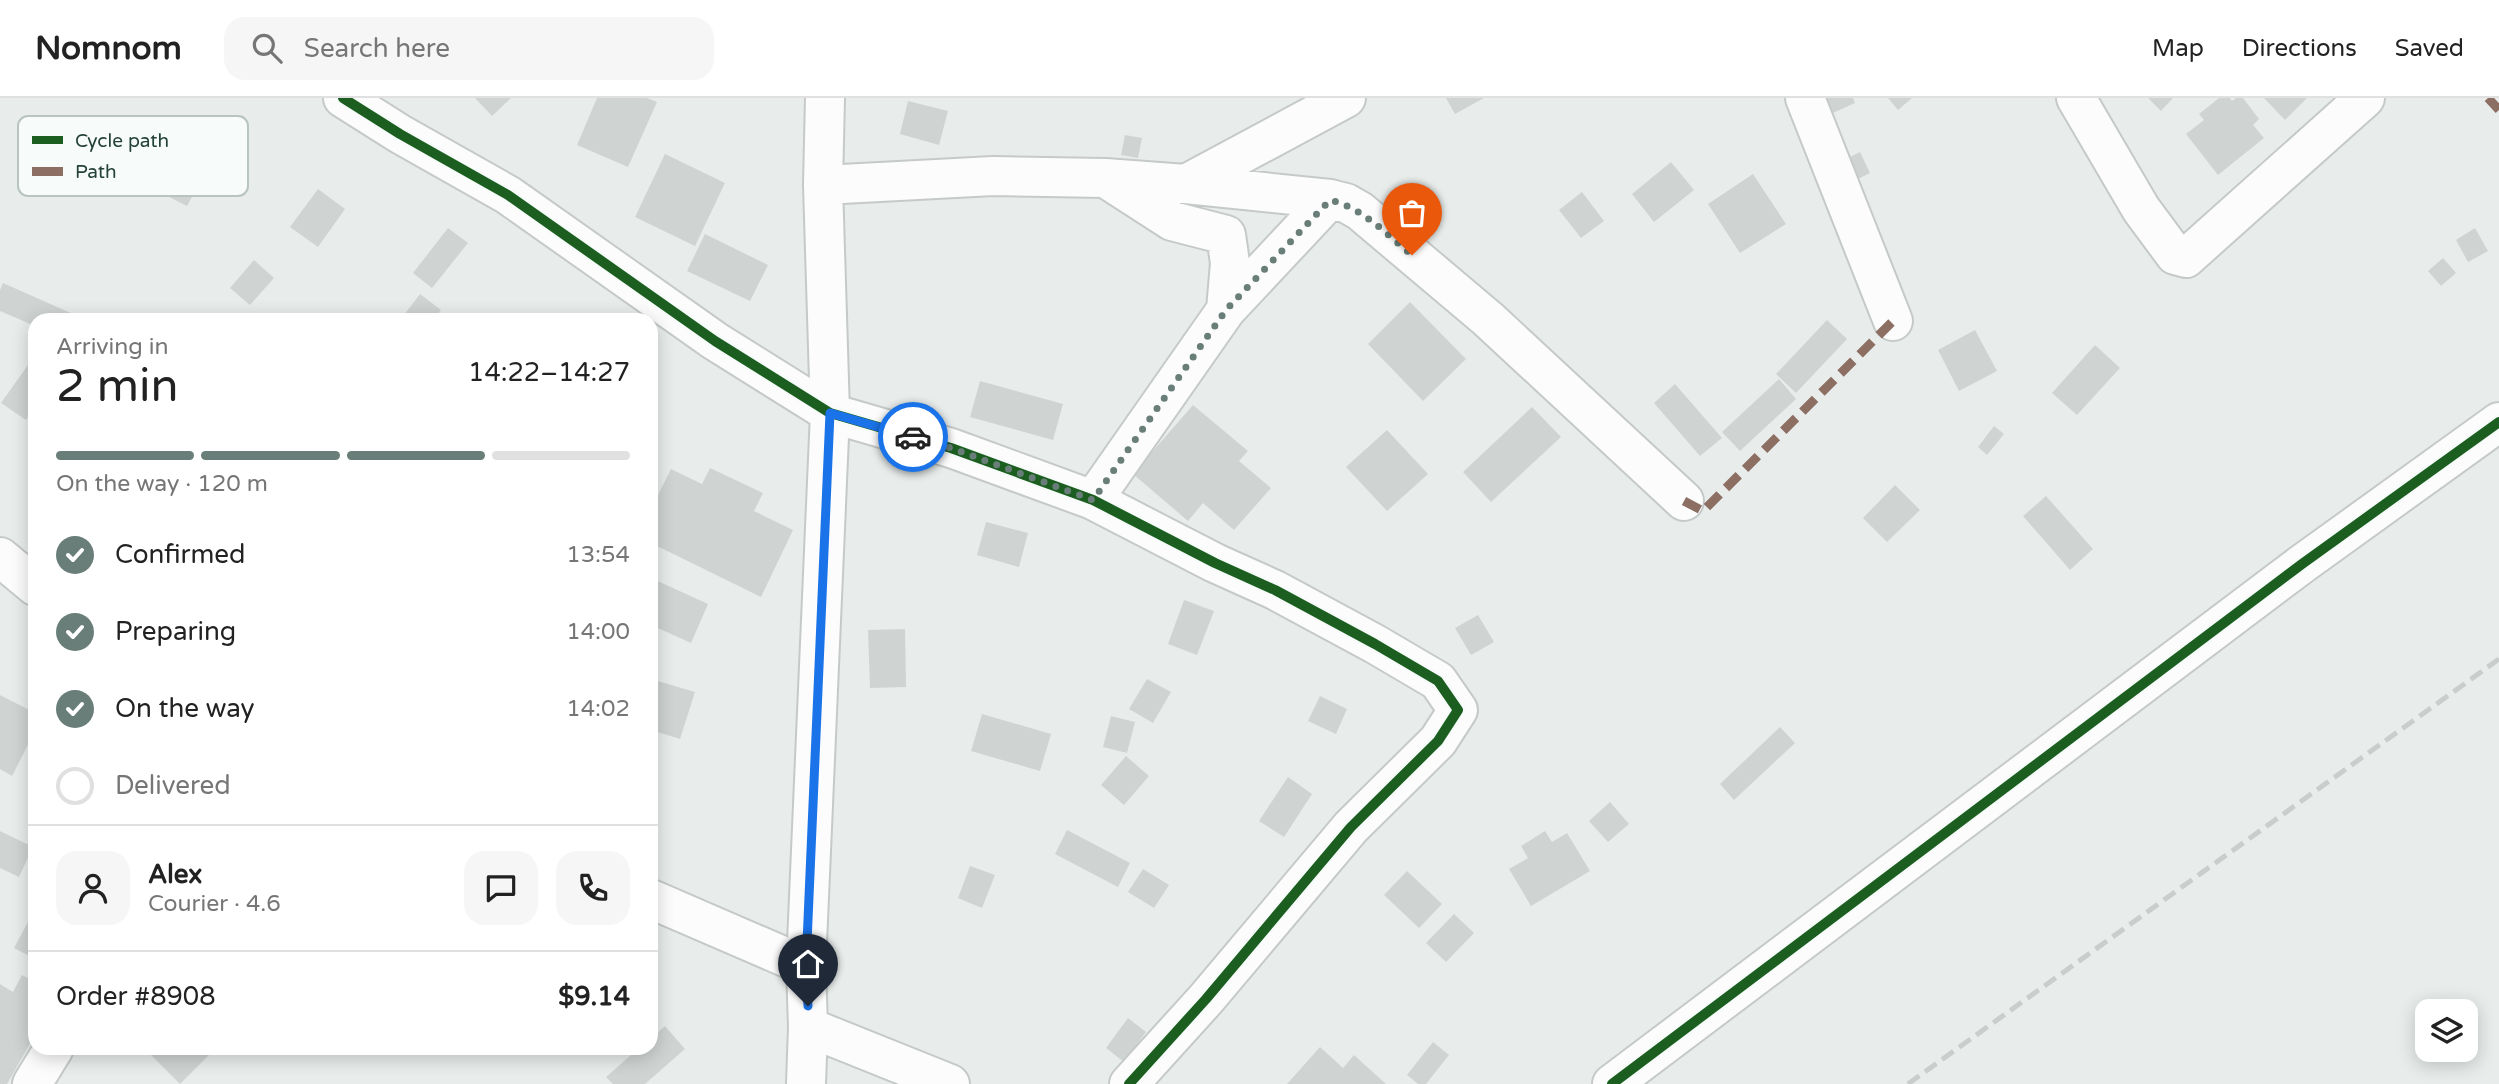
<!DOCTYPE html>
<html lang="en">
<head>
<meta charset="utf-8">
<style>
	:root { --surface:#fff; --page:#f6f6f6; --text:#222; --muted:#767676; --line:#e0e0e0; --accent:#697e78 }
	body { margin:0; font-family:"Varela Round",sans-serif; background:var(--page); color:var(--text); height:100vh; display:flex; flex-direction:column; font-size:26px; white-space:nowrap }
	* { box-sizing:border-box; margin:0 }
	p { font-size:23px; color:var(--muted) }
	.icon { flex:none; width:38px; height:38px; fill:none; stroke:currentColor; stroke-width:2; stroke-linecap:round; stroke-linejoin:round }
	.map { position:relative; flex:1; overflow:hidden }
	.side { position:absolute; left:28px; top:215px; width:630px; height:742px; display:flex; flex-direction:column; background:var(--surface); border-radius:21px; box-shadow:0 4px 18px #0003 }
	.side>* { flex:none }
	.fabs { position:absolute; left:2415px; top:901px; display:grid; gap:14px }
	.fabs a { display:grid; place-items:center; width:63px; height:63px; border-radius:14px; background:var(--surface); box-shadow:0 4px 18px #0003; font-size:35px }
	.pin { position:absolute; display:grid; place-items:center; width:60px; height:60px; color:#fff; margin:-72px -30px; border-radius:50% 50% 50% 0; rotate:-45deg; box-shadow:0 0 7px #0007 }
	.pin .icon { rotate:45deg }
	.courier { position:absolute; display:grid; place-items:center; width:70px; height:70px; margin:-35px; border:5px solid #1a73e8; border-radius:50%; background:#fff; color:#222; box-shadow:0 2px 9px #0007 }
	.headline em { font-style:normal; font-weight:600 }
	.headline div { display:flex; flex-direction:column-reverse }
	.headline { display:flex; align-items:center; justify-content:space-between; height:119px; padding:0 28px }
	h1 { font-size:46px; font-weight:600; line-height:52px }
	.bar { display:grid; grid-template-columns:repeat(4,1fr); gap:10px 7px; align-content:center; height:84px; padding:0 28px }
	.bar i { height:9px; border-radius:5px; background:var(--line) }
	.bar .selected { background:var(--accent) }
	.bar p { grid-column:span 4 }
	.line { display:flex; align-items:center; gap:18px; padding:0 28px; border-top:2px solid var(--line) }
	.line div { flex:1 }
	.round { display:grid; place-items:center; flex:none; width:74px; height:74px; border-radius:21px; background:var(--page) }
	ol { padding:0 28px; list-style:none }
	li { display:flex; align-items:center; gap:21px; height:77px }
	li p { margin-inline-start:auto }
	li .icon { padding:7px; border-radius:50%; background:var(--accent); color:#fff; stroke-width:4 }
	li:last-child { color:var(--muted) }
	li i { width:38px; height:38px; border:4px solid var(--line); border-radius:50% }
	header { display:flex; align-items:center; gap:42px; box-sizing:border-box; height:98px; padding:0 35px; background:var(--surface); border-bottom:2px solid var(--line) }
	header strong { font-size:33px }
	nav { display:flex; gap:38px; margin-inline-start:auto; font-size:24px }
	.search { width:490px; height:63px; background:var(--page); display:flex; align-items:center; gap:18px; box-sizing:border-box; padding:0 24px; border-radius:21px; color:var(--muted); font-size:26px }
	.map>svg:first-child { display:block }
</style>
</head>
<body>
<header>
<strong>Nomnom</strong>
<div class="search"><svg class="icon" aria-label="search" viewBox="0 0 24 24"><circle cx="10" cy="10" r="6"/><path d="M15 15l6 6"/></svg>Search here</div>
<nav><a>Map</a><a>Directions</a><a>Saved</a></nav>
</header>
<div class="map">
<svg width="2499" height="986" viewBox="0 0 2499 986">
	<rect width="100%" height="100%" fill="#e8edeb"/>
	<path fill="#cfd4d2" d="M475,0H511L492,18Z
		M597,0H647L657,4L628,69L577,47Z
		M1446,0H1484L1455,16Z
		M1818,0H1853L1855,5L1826,18Z
		M1888,0H1912L1898,12Z
		M2148,0H2173L2161,13Z
		M2219,0H2230L2232,3L2236,0H2243L2259,21L2253,27L2264,40L2218,77L2186,36L2204,22L2199,16Z
		M2264,0H2307L2285,22Z
		M908,3L948,13L939,47L900,36Z
		M1125,37L1142,40L1138,60L1121,57Z
		M184,52L210,66L187,108L161,95Z
		M1860,54L1870,75L1850,85L1840,64Z
		M665,56L725,85L695,148L635,119Z
		M1671,64L1694,92L1654,124L1632,96Z
		M1753,76L1786,126L1740,155L1708,106Z
		M318,91L345,111L318,149L290,129Z
		M1582,94L1604,123L1581,140L1559,112Z
		M448,130L468,145L432,190L413,175Z
		M2475,130L2488,153L2468,164L2456,142Z
		M705,136L768,167L750,203L687,173Z
		M2443,160L2456,175L2441,188L2428,173Z
		M254,162L274,180L250,207L230,190Z
		M3,185L82,220L81,222H35V228L0,213V192Z
		M420,196L441,212L434,222H400Z
		M1410,204L1466,261L1423,303L1368,246Z
		M1827,222L1847,241L1796,295L1776,276Z
		M1975,232L1997,273L1959,293L1938,252Z
		M2095,247L2120,270L2077,317L2052,295Z
		M35,257V309L26,322L1,305Z
		M1779,281L1796,301L1740,353L1722,334Z
		M980,283L1063,306L1053,342L970,319Z
		M1675,286L1722,340L1700,358L1654,305Z
		M1193,307L1248,353L1239,363L1271,390L1234,432L1203,405L1188,423L1133,376Z
		M1532,309L1561,339L1491,404L1463,374Z
		M1994,328L2004,336L1987,357L1978,349Z
		M1387,332L1428,376L1387,413L1346,369Z
		M710,370L763,395L754,413L793,432L761,499L651,445V411L671,371L702,386Z
		M1895,387L1920,412L1887,444L1863,420Z
		M2046,398L2093,451L2070,472L2023,418Z
		M986,424L1028,435L1019,469L977,457Z
		M651,480L708,506L691,545L651,527Z
		M1184,502L1214,513L1197,557L1168,546Z
		M1478,517L1494,544L1471,557L1455,530Z
		M905,531L906,589L870,590L868,532Z
		M651,581L695,594L680,641L651,632Z
		M1147,581L1171,594L1153,625L1129,611Z
		M0,597L35,615V633L12,678L0,671Z
		M1320,598L1347,611L1336,636L1308,623Z
		M982,616L1051,636L1040,673L971,653Z
		M1111,618L1135,624L1127,655L1103,649Z
		M1780,629L1795,645L1734,702L1720,686Z
		M1126,658L1149,678L1124,707L1101,687Z
		M1288,679L1312,696L1284,739L1259,723Z
		M1610,704L1629,726L1608,744L1589,723Z
		M1067,732L1130,765L1118,789L1055,756Z
		M0,733L33,749L19,779L0,770Z
		M1545,733L1552,744L1567,735L1590,773L1531,808L1509,771L1528,760L1521,748Z
		M970,768L995,777L982,810L958,800Z
		M1143,771L1169,787L1154,810L1128,794Z
		M1407,773L1442,806L1419,830L1384,797Z
		M35,811V861L14,850Z
		M1454,816L1474,835L1446,864L1426,845Z
		M22,877L35,884V937L7,986H0V886L13,894Z
		M1128,920L1146,934L1124,964L1106,950Z
		M665,928L685,951L645,986H613L606,979L639,950H651V940Z
		M1433,944L1449,957L1426,986H1418L1407,977Z
		M1320,949L1343,970L1354,957L1386,986H1287Z
		M144,950H216L180,986Z"/>
	<g fill="none" stroke-linecap="round" stroke-linejoin="round">
		<g stroke="#c5cac8" stroke-width="42">
			<path id="street" d="M343,0L400,36L508,97L715,243L830,315L951,350L1093,402L1215,465L1275,492L1375,546L1438,583L1458,612L1438,643L1351,729L1206,901L1129,986
				M1805,0L1893,223
				M2076,0L2141,111L2175,157L2186,160L2365,0
				M1186,86L1330,101L1346,105L1360,113L1488,221L1684,403
				M823,87L993,78L1105,80L1186,86L1346,0
				M1226,212L1330,101
				M1093,402L1226,212L1230,165L1226,137L1172,123L1110,83
				M0,459L35,488
				M651,801L806,868
				M808,929L950,986
				M32,986L54,950
				M806,986L808,929L806,868L830,315L823,87L825,0
				M1612,986L2302,466L2499,324"/>
		</g>
		<use href="#street" stroke="#fcfcfc" stroke-width="38"/>
		<path stroke="#c9cdcc" stroke-width="5" stroke-dasharray="14 7" stroke-linecap="butt" d="M1908,986L2499,561"/>
		<path stroke="#8d6e63" stroke-width="9" stroke-dasharray="18 9" stroke-linecap="butt" d="M2488,0L2499,12
			M1684,403L1703,413L1893,223"/>
		<g stroke="#f7fbf9" stroke-width="15">
			<path id="cycleway" d="M343,0L400,36L508,97L715,243L830,315L951,350L1093,402L1215,465L1275,492L1375,546L1438,583L1458,612L1438,643L1351,729L1206,901L1129,986
				M1612,986L2302,466L2499,324"/>
		</g>
		<use href="#cycleway" stroke="#1b5e20" stroke-width="10"/>
	</g>
	<g fill="none" stroke-linecap="round" stroke-linejoin="round">
		<path stroke="#697e78" stroke-width="7" stroke-dasharray="0 12.6" d="M913,339L951,350L1093,402L1226,212L1330,102C1363,110 1386,136 1412,157"/>
		<path stroke="#1a73e8" stroke-width="9" d="M808,908L806,868L830,315L913,339"/>
	</g>
	<rect x="18" y="18" width="230" height="80" rx="10" fill="#f7fbf9" stroke="#b8c4c0" stroke-width="2"/>
	<rect x="32" y="38" width="31" height="8" fill="#1b5e20"/>
	<rect x="32" y="69" width="31" height="9" fill="#8d6e63"/>
	<g font-size="19" fill="#24423a">
		<text x="75" y="49">Cycle path</text>
		<text x="75" y="80">Path</text>
	</g>
</svg>
<div class="fabs">
<a><svg class="icon" aria-label="layers" viewBox="0 0 24 24"><path d="M12 4l9 5-9 5-9-5zM3 14l9 5 9-5"/></svg></a>
</div>
<div class="pin" style="left:1412px;top:157px;background:#ea580c"><svg class="icon" aria-label="bag" viewBox="0 0 24 24"><path d="M5 8h14l-1 12H6zM9 8a3 3 0 0 1 6 0"/></svg></div>
<div class="pin" style="left:808px;top:908px;background:#1f2937"><svg class="icon" aria-label="home" viewBox="0 0 24 24"><path d="M3 11l9-7 9 7M6 9v11h12V9"/></svg></div>
<div class="courier" style="left:913px;top:339px"><svg class="icon" aria-label="car" viewBox="0 0 24 24"><path d="M5 17H2v-5l4-1 3-4h7l3 4 3 1v5h-3M9 17h6M6 11h13"/><circle cx="7" cy="17" r="2"/><circle cx="17" cy="17" r="2"/></svg></div>
<section class="side">
<div class="headline"><div><h1>2 min</h1><p>Arriving in</p></div><em>14:22–14:27</em></div>
<div class="bar"><i class="selected"></i><i class="selected"></i><i class="selected"></i><i></i><p>On the way · 120 m</p></div>
<ol>
<li><svg class="icon" aria-label="check" viewBox="0 0 24 24"><path d="M5 12l5 5 9-10"/></svg>Confirmed<p>13:54</p></li>
<li><svg class="icon" aria-label="check" viewBox="0 0 24 24"><path d="M5 12l5 5 9-10"/></svg>Preparing<p>14:00</p></li>
<li><svg class="icon" aria-label="check" viewBox="0 0 24 24"><path d="M5 12l5 5 9-10"/></svg>On the way<p>14:02</p></li>
<li><i></i>Delivered</li>
</ol>
<div class="line" style="height:126px"><a class="round"><svg class="icon" aria-label="person" viewBox="0 0 24 24"><circle cx="12" cy="8" r="4"/><path d="M4 21q1-7 8-7t8 7"/></svg></a><div><b>Alex</b><p>Courier · 4.6</p></div><a class="round"><svg class="icon" aria-label="chat" viewBox="0 0 24 24"><path d="M4 5h16v11H9l-5 4z"/></svg></a><a class="round"><svg class="icon" aria-label="phone" viewBox="0 0 24 24"><path d="M5 4h4l2 5-3 2q2 4 5 5l2-3 5 2v4C11 20 4 13 5 4z"/></svg></a></div>
<div class="line" style="height:91px"><div>Order #8908</div><b>$9.14</b></div>
</section>
</div>
</body>
</html>
